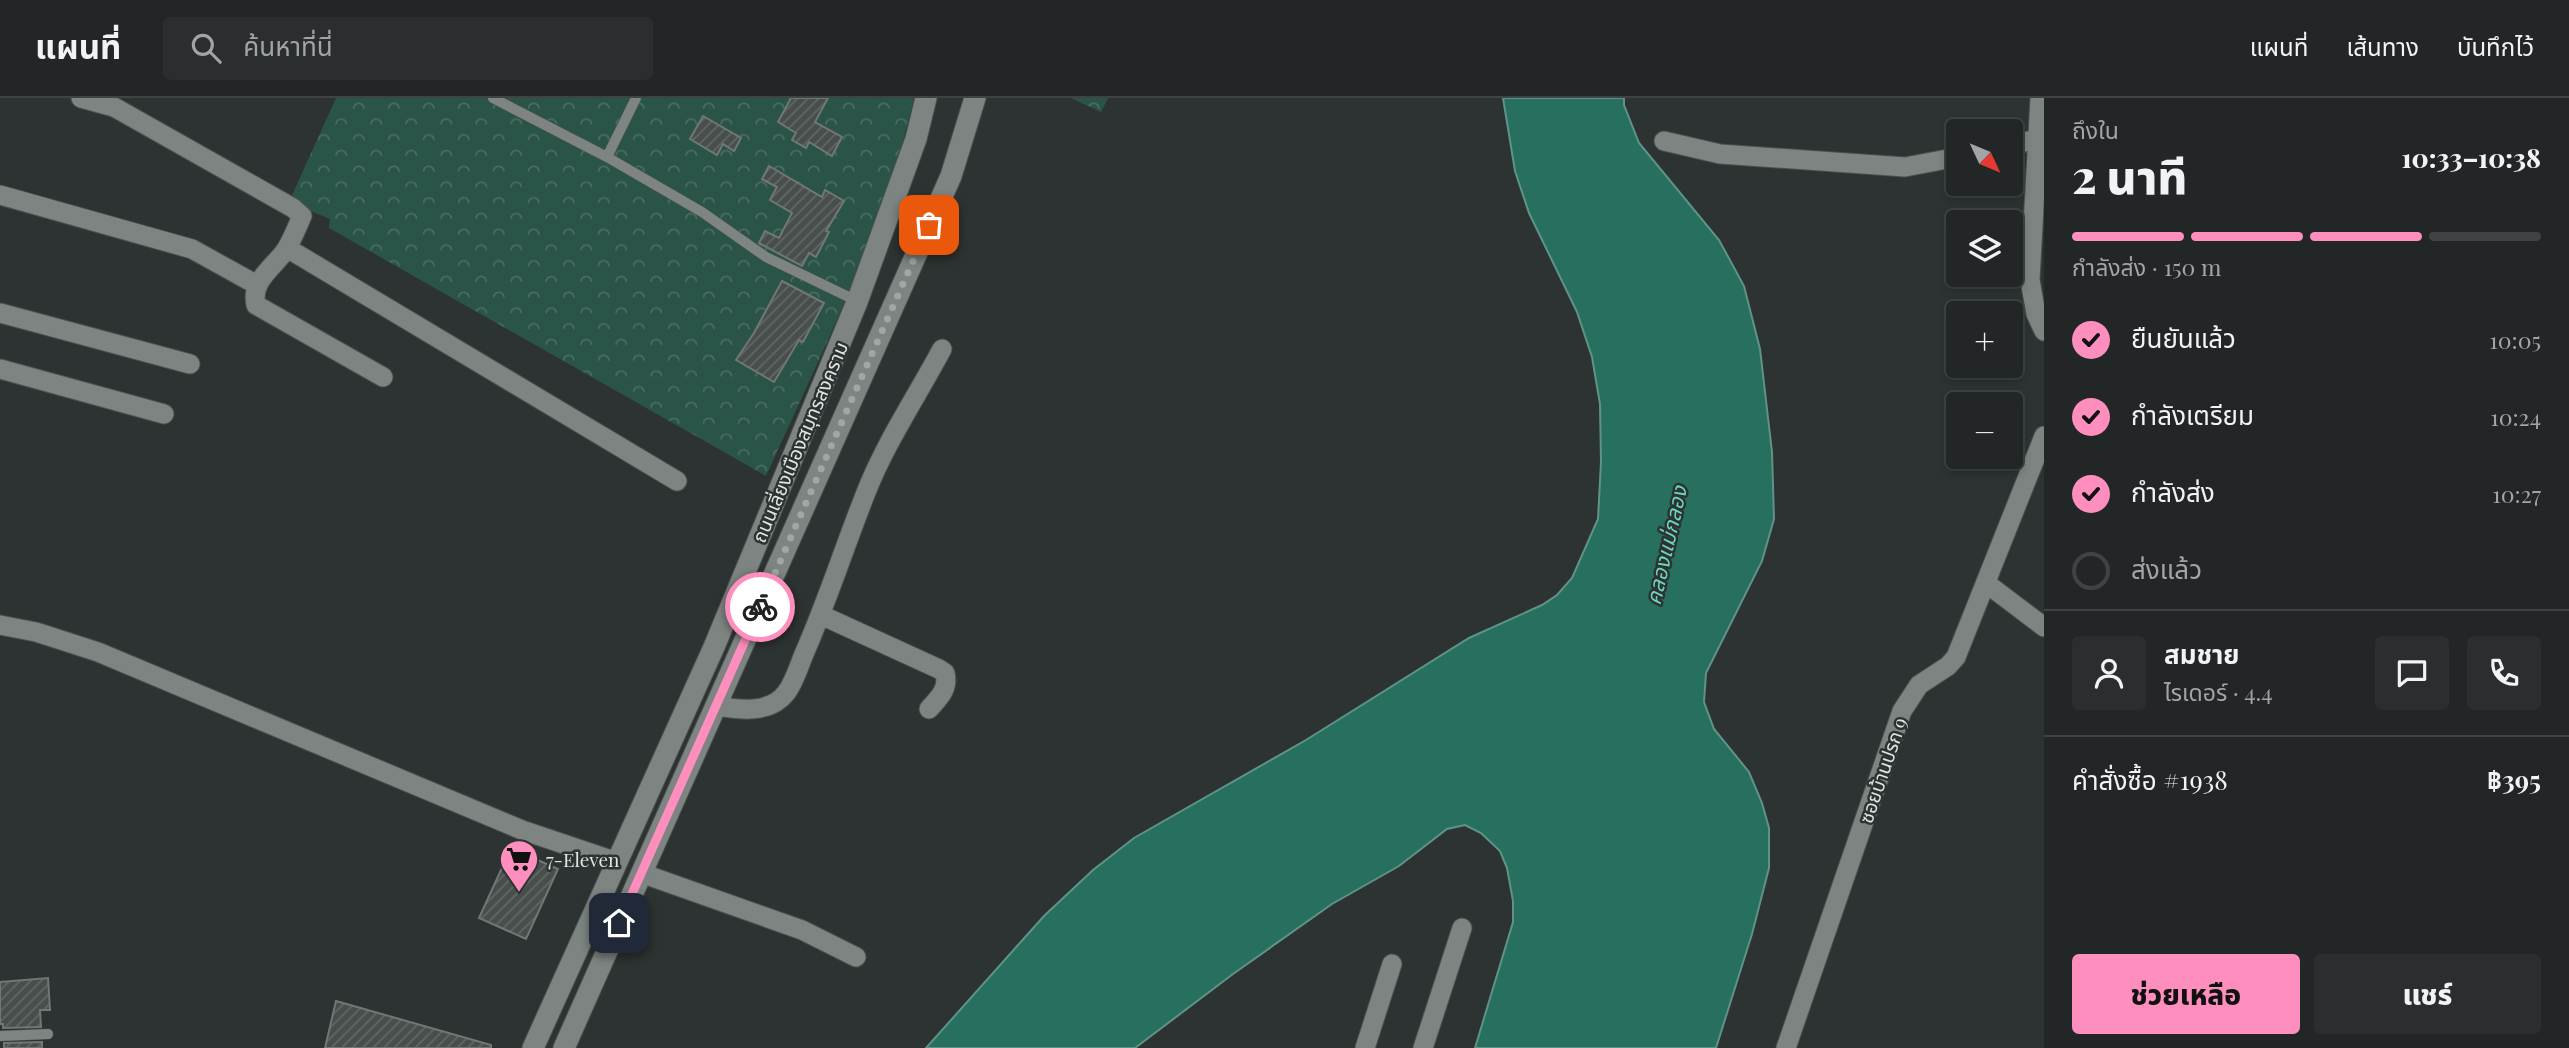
<!DOCTYPE html>
<html lang="th">
<head>
<meta charset="utf-8">
<style>
	:root { --surface:#222626; --page:#2a2e2e; --text:#f1f3f6; --muted:#a2a5a7; --line:#3f4343; --accent:#fe8ebd }
	body { margin:0; font-family:"Playfair Display","Noto Sans Thai",serif; background:var(--page); color:var(--text); height:100vh; display:flex; flex-direction:column; font-size:26px; white-space:nowrap }
	* { box-sizing:border-box; margin:0 }
	p { font-size:23px; color:var(--muted) }
	.icon { flex:none; width:38px; height:38px; fill:none; stroke:currentColor; stroke-width:2; stroke-linecap:round; stroke-linejoin:round }
	.map { position:relative; flex:1; overflow:hidden }
	.sheet { display:flex; flex-direction:column; background:var(--surface); width:525px }
	.sheet>* { flex:none }
	.needle { width:46px; rotate:134deg }
	.fabs { position:absolute; left:1946px; top:21px; display:grid; gap:14px }
	.fabs a { display:grid; place-items:center; width:77px; height:77px; border-radius:7px; background:var(--surface); box-shadow:0 4px 10px #0003,0 0 0 2px var(--line); font-size:35px }
	.pin { position:absolute; display:grid; place-items:center; width:60px; height:60px; color:#fff; margin:-30px; border-radius:14px; box-shadow:0 4px 10px #0006 }
	.courier { position:absolute; display:grid; place-items:center; width:70px; height:70px; margin:-35px; border:5px solid #fe8ebd; border-radius:50%; background:#fff; color:#222; box-shadow:0 2px 9px #0007 }
	.summary em { font-style:normal; font-weight:800 }
	.summary div { display:flex; flex-direction:column-reverse }
	.summary { display:flex; align-items:center; justify-content:space-between; height:119px; padding:0 28px }
	h1 { font-size:46px; font-weight:800; line-height:52px }
	.bar { display:grid; grid-template-columns:repeat(4,1fr); gap:10px 7px; align-content:center; height:84px; padding:0 28px }
	.bar i { height:9px; border-radius:5px; background:var(--line) }
	.bar .current { background:var(--accent) }
	.bar p { grid-column:span 4 }
	.line { display:flex; align-items:center; gap:18px; padding:0 28px; border-top:2px solid var(--line) }
	.line div { flex:1 }
	.round { display:grid; place-items:center; flex:none; width:74px; height:74px; border-radius:7px; background:var(--page) }
	ol { padding:0 28px; list-style:none }
	li { display:flex; align-items:center; gap:21px; height:77px }
	li p { margin-inline-start:auto }
	li .icon { padding:7px; border-radius:50%; background:var(--accent); color:#111; stroke-width:4 }
	li:last-child { color:var(--muted) }
	li i { width:38px; height:38px; border:4px solid var(--line); border-radius:50% }
	.primary-button { display:flex; gap:14px; margin-top:auto; padding:14px 28px }
	.primary-button a { flex:1; height:80px; border-radius:7px; background:var(--accent); color:#111; font-size:28px; font-weight:800; line-height:80px; text-align:center }
	.primary-button a+a { background:var(--page); color:var(--text) }
	header { display:flex; align-items:center; gap:42px; box-sizing:border-box; height:98px; padding:0 35px; background:var(--surface); border-bottom:2px solid var(--line) }
	header strong { font-size:33px }
	nav { display:flex; gap:38px; margin-inline-start:auto; font-size:24px }
	.search { width:490px; height:63px; background:var(--page); display:flex; align-items:center; gap:18px; box-sizing:border-box; padding:0 24px; border-radius:7px; color:var(--muted); font-size:26px }
	main { display:flex; flex:1; min-height:0 }
	.map>svg:first-child { display:block }
</style>
</head>
<body>
<header>
<strong>แผนที่</strong>
<div class="search"><svg class="icon" aria-label="search" viewBox="0 0 24 24"><circle cx="10" cy="10" r="6"/><path d="M15 15l6 6"/></svg>ค้นหาที่นี่</div>
<nav><a>แผนที่</a><a>เส้นทาง</a><a>บันทึกไว้</a></nav>
</header>
<main>
<div class="map">
<svg width="2044" height="950" viewBox="0 0 2044 950">
	<defs>
		<pattern id="forest-crowns" width="20" height="18" patternUnits="userSpaceOnUse" patternTransform="scale(1.75)"><rect width="20" height="18" fill="#2b5449"/><path d="M2 6a3 3 0 1 1 6 0M12 15a3 3 0 1 1 6 0" fill="none" stroke="#496c63"/></pattern>
		<pattern id="building-hatch" width="6" height="6" patternUnits="userSpaceOnUse" patternTransform="scale(1.75)"><rect width="6" height="6" fill="#474e4c"/><path d="M-1 1l2-2M0 6l6-6M5 7l2-2" fill="none" stroke="#616766"/></pattern>
	</defs>
	<rect width="100%" height="100%" fill="#2d3332"/>
	<path fill="url(#forest-crowns)" d="M336,0H914C884,131 821,256 766,378L329,130L330,121L289,104Z
		M1071,0H1108L1101,14Z"/>
	<path fill="#27705f" stroke="#5f9387" stroke-width="2" d="M1503,0H1624V7L1639,45L1719,142L1744,188L1760,251L1772,354L1774,421L1762,463L1706,575L1704,604L1714,631L1749,674L1762,705L1769,730V770L1752,836L1716,950H1475L1513,824V803L1507,770L1500,753L1481,735L1465,727L1447,731L1399,768L1332,806L1233,876L1135,950H926L1044,818L1093,772L1134,740L1306,642L1469,540L1542,507L1557,497L1572,480L1598,421L1601,364L1600,306L1592,259L1577,214L1529,115L1515,73Z"/>
	<path fill="url(#building-hatch)" stroke="#707775" stroke-width="2" d="M791,0H828L815,24L842,39L832,58L809,44L806,50L792,42L796,35L778,24Z
		M703,18L741,40L734,53L723,46L717,57L690,41Z
		M769,68L822,99L825,92L844,103L826,133L829,134L816,159L809,155L802,168L759,145L765,133L779,140L792,115L770,102L777,89L762,81Z
		M782,183L824,205L803,244L799,242L774,284L736,262L754,235Z
		M511,750L558,771L526,841L479,820Z
		M48,880L50,912H40L41,929L3,930V926H0V884Z
		M336,903L491,947V950H325Z
		M42,944V950H4V945Z"/>
	<g fill="none" stroke-linecap="round" stroke-linejoin="round">
		<g stroke="#4b504e" stroke-width="11">
			<path id="service" d="M493,0L607,59L702,114L766,159L857,203
				M607,59L636,0
				M0,938L48,936"/>
		</g>
		<g stroke="#4b504e" stroke-width="21">
			<path id="minor" d="M81,0L114,9L293,110L302,118C297,129 293,140 287,150C275,169 250,182 256,207L383,279
				M2040,0L2030,182L2036,216L2044,233
				M1664,43L1720,56L1905,69L1958,59
				M2011,47L2037,41
				M0,97L192,151L257,187
				M287,150L677,383
				M0,215L190,266
				M0,271L164,316
				M1986,485L2044,529
				M821,517L939,571L945,575C949,591 939,600 929,611
				M0,527L36,534L98,554L522,732L617,764
				M717,608C739,612 770,616 786,595C794,585 799,568 804,556C827,504 844,450 865,397C884,347 917,298 942,251
				M641,775L802,832L856,859
				M1365,950L1392,866
				M1423,950L1462,830
				M1786,950L1902,613L1919,587L1948,568L1956,559L2044,338"/>
		</g>
		<g stroke="#4b504e" stroke-width="23">
			<path id="secondary" d="M533,950L714,549L857,204L916,41L926,0
				M564,950L951,78L975,0"/>
		</g>
		<use href="#service" stroke="#7d8481" stroke-width="10"/>
		<use href="#minor" stroke="#7d8481" stroke-width="19"/>
		<use href="#secondary" stroke="#7d8481" stroke-width="21"/>
	</g>
	<g fill="none" stroke-linecap="round" stroke-linejoin="round">
		<path stroke="#a2a7a6" stroke-width="7" stroke-dasharray="0 12.6" d="M760,509L929,127"/>
		<path stroke="#fe8ebd" stroke-width="9" d="M619,825L760,509"/>
	</g>
	<defs>
		<g id="supermarket-pin" transform="scale(2.0125)"><path d="M0 17L-7.5 6A9.5 9.5 0 1 1 7.5 6Z" fill="#fe8ebd" stroke="#2d3332"/><path d="M-6-5.5h2.5l.6 2H6L4.5 2H-2.5L-4.4-4H-6ZM-1.5 3.2a1.3 1.3 0 1 0 .1 0ZM3 3.2a1.3 1.3 0 1 0 .1 0Z" fill="#111"/></g>
	</defs>
	<g fill-rule="evenodd">
		<use href="#supermarket-pin" x="519" y="761"/>
	</g>
	<g text-anchor="middle" dominant-baseline="central" stroke-width="5" stroke-linejoin="round" paint-order="stroke">
		<g font-size="19" fill="#e1e5e4" stroke="#2d3332">
			<text transform="translate(799 344) rotate(-67)">ถนนเลี่ยงเมืองสมุทรสงคราม</text>
			<text transform="translate(1882 672) rotate(-71)">ซอยบ้านปรก 9</text>
		</g>
		<g font-size="19" fill="#e1e5e4" stroke="#2d3332" text-anchor="start">
			<text x="546" y="761">7-Eleven</text>
		</g>
		<g font-size="21" font-style="italic" fill="#6bd6bb" stroke="#2d3332">
			<text transform="translate(1665 447) rotate(-77)">คลองแม่กลอง</text>
		</g>
	</g>
</svg>
<div class="fabs">
<a><svg class="needle" viewBox="-14 -14 28 28"><path d="M0-13l5 13h-10z" fill="#e53935"/><path d="M0 13l5-13h-10z" fill="#a2a5a7"/></svg></a>
<a><svg class="icon" aria-label="layers" viewBox="0 0 24 24"><path d="M12 4l9 5-9 5-9-5zM3 14l9 5 9-5"/></svg></a>
<a>+</a>
<a>−</a>
</div>
<div class="pin" style="left:929px;top:127px;background:#ea580c"><svg class="icon" aria-label="bag" viewBox="0 0 24 24"><path d="M5 8h14l-1 12H6zM9 8a3 3 0 0 1 6 0"/></svg></div>
<div class="pin" style="left:619px;top:825px;background:#1f2937"><svg class="icon" aria-label="home" viewBox="0 0 24 24"><path d="M3 11l9-7 9 7M6 9v11h12V9"/></svg></div>
<div class="courier" style="left:760px;top:509px"><svg class="icon" aria-label="bike" viewBox="0 0 24 24"><circle cx="6" cy="16" r="4"/><circle cx="18" cy="16" r="4"/><path d="M6 16l4-8h5l3 8M10 8l3 8H6M13 5h3"/></svg></div>
</div>
<section class="sheet">
<div class="summary"><div><h1>2 นาที</h1><p>ถึงใน</p></div><em>10:33–10:38</em></div>
<div class="bar"><i class="current"></i><i class="current"></i><i class="current"></i><i></i><p>กำลังส่ง · 150 m</p></div>
<ol>
<li><svg class="icon" aria-label="check" viewBox="0 0 24 24"><path d="M5 12l5 5 9-10"/></svg>ยืนยันแล้ว<p>10:05</p></li>
<li><svg class="icon" aria-label="check" viewBox="0 0 24 24"><path d="M5 12l5 5 9-10"/></svg>กำลังเตรียม<p>10:24</p></li>
<li><svg class="icon" aria-label="check" viewBox="0 0 24 24"><path d="M5 12l5 5 9-10"/></svg>กำลังส่ง<p>10:27</p></li>
<li><i></i>ส่งแล้ว</li>
</ol>
<div class="line" style="height:126px"><a class="round"><svg class="icon" aria-label="person" viewBox="0 0 24 24"><circle cx="12" cy="8" r="4"/><path d="M4 21q1-7 8-7t8 7"/></svg></a><div><b>สมชาย</b><p>ไรเดอร์ · 4.4</p></div><a class="round"><svg class="icon" aria-label="chat" viewBox="0 0 24 24"><path d="M4 5h16v11H9l-5 4z"/></svg></a><a class="round"><svg class="icon" aria-label="phone" viewBox="0 0 24 24"><path d="M5 4h4l2 5-3 2q2 4 5 5l2-3 5 2v4C11 20 4 13 5 4z"/></svg></a></div>
<div class="line" style="height:91px"><div>คำสั่งซื้อ #1938</div><b>฿395</b></div>
<div class="primary-button"><a>ช่วยเหลือ</a><a>แชร์</a></div>
</section>
</main>
</body>
</html>
